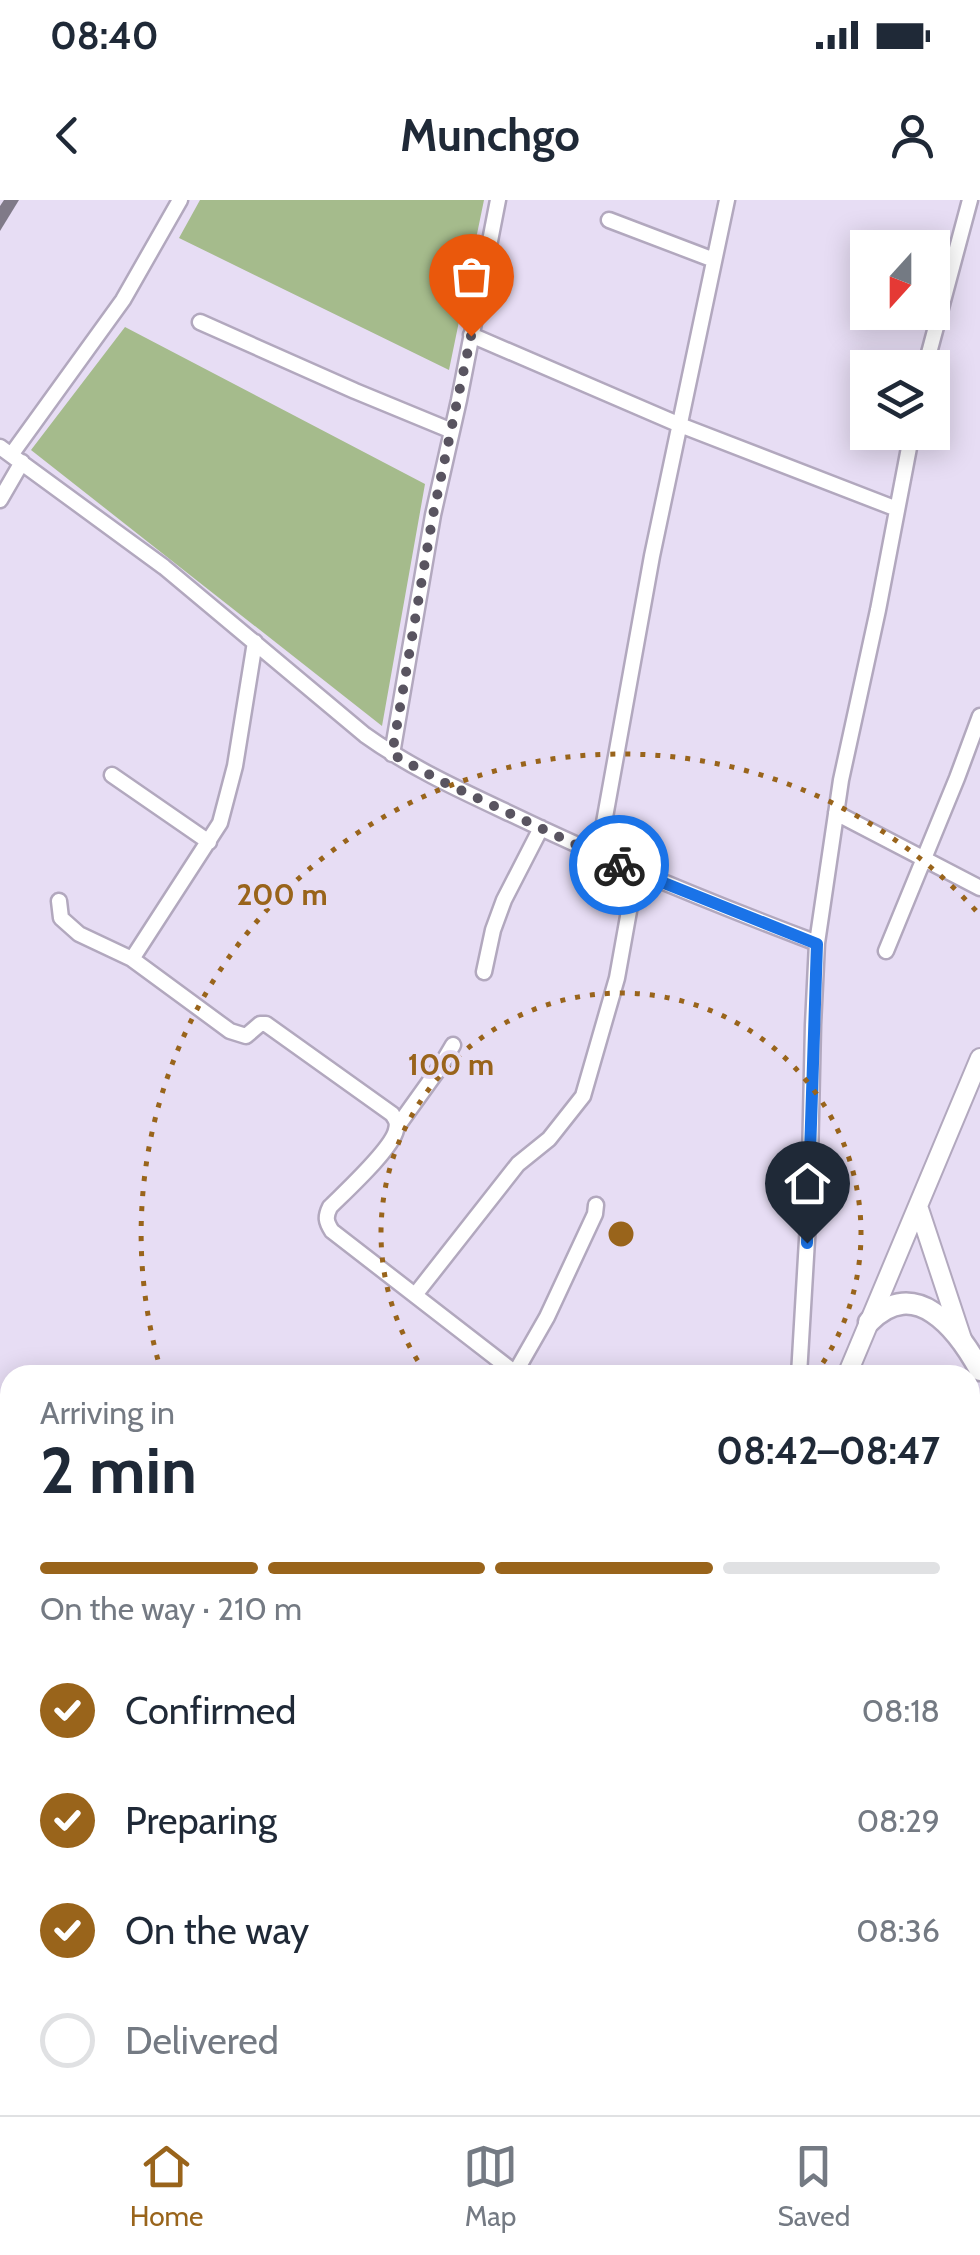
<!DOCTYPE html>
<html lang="en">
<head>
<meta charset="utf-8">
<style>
	:root { --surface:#fff; --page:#f6f6f7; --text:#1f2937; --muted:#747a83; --line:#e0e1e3; --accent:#99641b }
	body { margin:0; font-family:Cabin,sans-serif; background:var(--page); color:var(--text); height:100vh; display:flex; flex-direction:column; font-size:38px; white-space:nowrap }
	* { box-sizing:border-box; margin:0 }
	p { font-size:32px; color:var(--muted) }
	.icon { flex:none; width:55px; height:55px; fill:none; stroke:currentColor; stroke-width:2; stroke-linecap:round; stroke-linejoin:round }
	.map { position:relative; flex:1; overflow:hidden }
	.side { position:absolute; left:0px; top:1165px; width:980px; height:750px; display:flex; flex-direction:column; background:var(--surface); border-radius:30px 30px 0 0; box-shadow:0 5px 25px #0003 }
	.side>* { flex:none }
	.needle { width:65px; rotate:201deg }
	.fabs { position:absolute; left:850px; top:30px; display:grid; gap:20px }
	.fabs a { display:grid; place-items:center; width:100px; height:100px; border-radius:0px; background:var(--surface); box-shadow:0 5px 25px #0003; font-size:50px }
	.pin { position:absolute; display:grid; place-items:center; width:85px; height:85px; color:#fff; margin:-102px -42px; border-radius:50% 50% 50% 0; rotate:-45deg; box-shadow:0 0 10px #0007 }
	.pin .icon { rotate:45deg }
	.courier { position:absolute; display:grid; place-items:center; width:100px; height:100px; margin:-50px; border:8px solid #1a73e8; border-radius:50%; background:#fff; color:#222; box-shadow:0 2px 12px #0007 }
	.summary em { font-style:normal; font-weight:700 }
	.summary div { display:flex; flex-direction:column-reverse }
	.summary { display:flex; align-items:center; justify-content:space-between; height:170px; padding:0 40px }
	h1 { font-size:65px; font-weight:700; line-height:75px }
	.bar { display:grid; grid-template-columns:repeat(4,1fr); gap:15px 10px; align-content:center; height:120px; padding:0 40px }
	.bar i { height:12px; border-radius:8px; background:var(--line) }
	.bar .current { background:var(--accent) }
	.bar p { grid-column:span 4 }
	ol { padding:0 40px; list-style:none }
	li { display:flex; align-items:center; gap:30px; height:110px }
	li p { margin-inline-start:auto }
	li .icon { padding:10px; border-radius:50%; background:var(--accent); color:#fff; stroke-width:4 }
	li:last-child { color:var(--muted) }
	li i { width:55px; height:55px; border:5px solid var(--line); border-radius:50% }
	.status { display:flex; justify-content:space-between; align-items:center; height:70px; padding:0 50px; background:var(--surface); direction:ltr }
	.status svg { height:28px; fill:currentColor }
	header { display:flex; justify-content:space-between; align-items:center; height:130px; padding:0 40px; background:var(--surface); font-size:45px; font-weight:700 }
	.dock { display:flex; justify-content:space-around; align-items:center; height:140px; border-top:2px solid var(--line); background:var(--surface); font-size:28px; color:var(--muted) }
	.dock a { display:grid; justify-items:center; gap:5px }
	.dock .current { color:var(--accent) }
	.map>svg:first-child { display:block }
</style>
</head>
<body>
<div class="status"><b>08:40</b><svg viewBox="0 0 49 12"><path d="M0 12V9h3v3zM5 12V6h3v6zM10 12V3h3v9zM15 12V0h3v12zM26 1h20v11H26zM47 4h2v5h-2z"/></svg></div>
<header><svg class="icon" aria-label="back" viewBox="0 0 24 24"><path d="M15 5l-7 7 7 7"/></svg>Munchgo<svg class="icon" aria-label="person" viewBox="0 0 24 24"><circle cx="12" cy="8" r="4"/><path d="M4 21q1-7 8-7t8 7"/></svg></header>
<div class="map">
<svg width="980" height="1915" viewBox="0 0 980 1915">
	<rect width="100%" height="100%" fill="#e7ddf4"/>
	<path fill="#e9d1dc" d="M970,1667L980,1676V1915H0V1717L10,1711V1905H970Z"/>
	<path fill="#a5bb8c" d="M200,0H484L449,170L179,38Z
		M125,127L425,284L382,526L31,250Z"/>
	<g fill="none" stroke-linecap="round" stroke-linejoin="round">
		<g stroke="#b2a8be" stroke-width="19">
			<path id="minor" d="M609,20L714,60
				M200,122L355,191L452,231
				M471,135L680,225L897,309
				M925,168L970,0
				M0,247L164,367L365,535C411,568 462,591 513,615C613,663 714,704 817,743
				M11,255L123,100L180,0
				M0,300L22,262
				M392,554L433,315L459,200L498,0
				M112,575L209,642
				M836,613L980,688
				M598,656L652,356L727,0
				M59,701L61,718L79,734L132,759L230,831L246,836L260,824H266L392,914C396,920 398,922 396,930C392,949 346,991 330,1007C325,1017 326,1022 332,1031L518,1175
				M886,751L957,578L980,516
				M132,759L220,623L235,566L255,442
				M484,772L493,730L504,700L541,628
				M397,927L440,867L453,845
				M415,1095L518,964L549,939L583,896L617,778L636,672
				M515,1173L547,1117L595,1014L596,1005
				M799,1175L809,1006L813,825L817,743L841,580L878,410L912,232
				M0,1565L10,1580
				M524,1915L528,1905
				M609,1915L613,1905"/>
		</g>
		<g stroke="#b2a8be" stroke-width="22">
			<path id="tertiary" d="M918,1006L962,1139
				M847,1175L980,858
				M0,1653L10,1645"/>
		</g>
		<g stroke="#b2a8be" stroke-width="25">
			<path id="secondary" d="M869,1122C915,1075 957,1128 980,1170"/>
		</g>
		<use href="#minor" stroke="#fff" stroke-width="14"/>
		<use href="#tertiary" stroke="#fff" stroke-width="18"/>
		<use href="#secondary" stroke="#fff" stroke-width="20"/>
	</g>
	<path fill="#807a88" d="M4,0H19L0,31V6Z"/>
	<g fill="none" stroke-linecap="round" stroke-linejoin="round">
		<path stroke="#595460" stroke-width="10" stroke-dasharray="0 18" d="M471,136L433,315L392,554L439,580L619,665"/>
		<path stroke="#1a73e8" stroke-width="12" d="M619,665L817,744L807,1043"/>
	</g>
	<g fill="none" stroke="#99641b" stroke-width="5" stroke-dasharray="5 10">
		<path d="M426 1173A240 240 0 1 1 816 1173"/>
		<path d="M162 1174A480 480 0 0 1 978 713"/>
	</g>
	<circle cx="621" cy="1034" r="15" fill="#99641b" stroke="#e7ddf4" stroke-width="5"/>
	<g font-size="30" text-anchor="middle" font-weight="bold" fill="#99641b" stroke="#e7ddf4" stroke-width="8" stroke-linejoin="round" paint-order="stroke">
		<text x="282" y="705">200 m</text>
		<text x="451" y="875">100 m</text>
	</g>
</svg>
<div class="fabs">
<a><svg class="needle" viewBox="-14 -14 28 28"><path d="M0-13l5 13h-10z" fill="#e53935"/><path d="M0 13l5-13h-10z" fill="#747a83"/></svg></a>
<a><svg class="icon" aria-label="layers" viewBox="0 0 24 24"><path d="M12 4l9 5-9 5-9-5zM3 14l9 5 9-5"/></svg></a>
</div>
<div class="pin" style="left:471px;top:136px;background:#ea580c"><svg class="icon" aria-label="bag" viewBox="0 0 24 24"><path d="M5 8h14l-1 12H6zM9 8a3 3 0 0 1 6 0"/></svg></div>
<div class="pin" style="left:807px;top:1043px;background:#1f2937"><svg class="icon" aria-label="home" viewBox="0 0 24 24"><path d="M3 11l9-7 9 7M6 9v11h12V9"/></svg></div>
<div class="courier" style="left:619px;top:665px"><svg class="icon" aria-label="bike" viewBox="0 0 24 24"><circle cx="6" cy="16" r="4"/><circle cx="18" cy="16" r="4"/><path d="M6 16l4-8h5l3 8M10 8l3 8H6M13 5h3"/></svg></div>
<section class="side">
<div class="summary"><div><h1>2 min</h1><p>Arriving in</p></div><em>08:42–08:47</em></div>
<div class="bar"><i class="current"></i><i class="current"></i><i class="current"></i><i></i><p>On the way · 210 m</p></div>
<ol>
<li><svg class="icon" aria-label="check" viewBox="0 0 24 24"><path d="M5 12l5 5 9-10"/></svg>Confirmed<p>08:18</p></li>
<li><svg class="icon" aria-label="check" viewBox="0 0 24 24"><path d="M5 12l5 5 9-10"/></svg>Preparing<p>08:29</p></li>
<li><svg class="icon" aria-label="check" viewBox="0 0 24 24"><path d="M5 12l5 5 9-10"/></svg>On the way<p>08:36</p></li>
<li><i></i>Delivered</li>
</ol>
</section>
</div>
<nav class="dock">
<a class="current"><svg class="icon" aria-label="home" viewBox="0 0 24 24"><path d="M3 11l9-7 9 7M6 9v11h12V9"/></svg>Home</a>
<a><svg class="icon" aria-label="map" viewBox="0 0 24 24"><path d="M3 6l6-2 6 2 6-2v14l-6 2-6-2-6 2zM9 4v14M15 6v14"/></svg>Map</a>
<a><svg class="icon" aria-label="saved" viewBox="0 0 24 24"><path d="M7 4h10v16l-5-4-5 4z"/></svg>Saved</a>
</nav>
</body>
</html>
